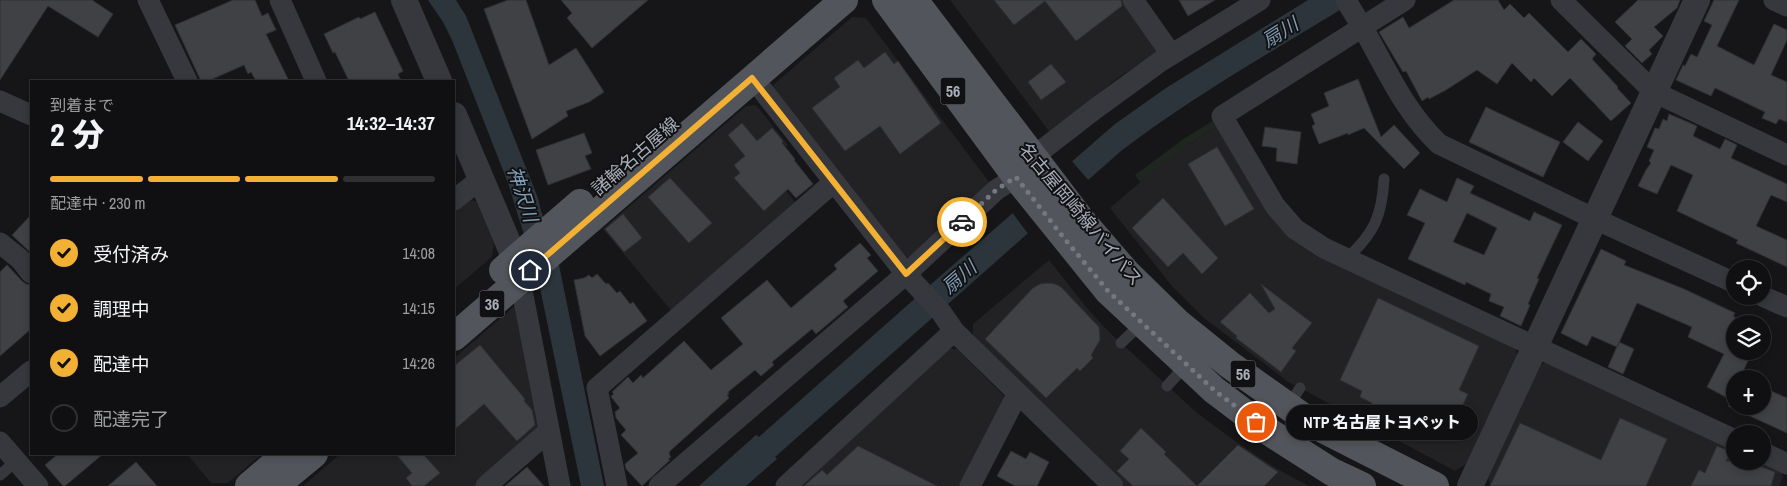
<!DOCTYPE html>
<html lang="ja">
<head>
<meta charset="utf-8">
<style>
	:root { --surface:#101012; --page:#19191b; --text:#f1f3f6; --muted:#9c9d9f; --line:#303032; --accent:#f2b134 }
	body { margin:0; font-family:"Archivo Narrow","Noto Sans JP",sans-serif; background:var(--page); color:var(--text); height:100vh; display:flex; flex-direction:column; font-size:19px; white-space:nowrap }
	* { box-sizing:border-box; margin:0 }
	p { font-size:16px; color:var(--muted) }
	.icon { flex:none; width:28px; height:28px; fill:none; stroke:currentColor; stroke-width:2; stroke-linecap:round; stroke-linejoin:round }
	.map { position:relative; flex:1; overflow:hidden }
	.sheet { position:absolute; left:30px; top:80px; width:425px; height:375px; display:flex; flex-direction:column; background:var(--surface); border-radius:0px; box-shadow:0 2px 8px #0003,0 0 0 1px var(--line) }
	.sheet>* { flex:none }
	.tools { position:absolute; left:1726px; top:260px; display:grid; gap:10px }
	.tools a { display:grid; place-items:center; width:45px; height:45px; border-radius:50%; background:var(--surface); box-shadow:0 2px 8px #0003,0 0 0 1px var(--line); font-size:25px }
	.pin { position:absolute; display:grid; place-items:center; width:42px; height:42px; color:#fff; margin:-21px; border:2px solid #fff; border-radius:50%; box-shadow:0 1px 5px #0007 }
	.courier { position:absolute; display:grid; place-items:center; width:50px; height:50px; margin:-25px; border:4px solid #f2b134; border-radius:50%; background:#fff; color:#222; box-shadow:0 1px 6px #0007 }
	.bubble { position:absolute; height:35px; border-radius:18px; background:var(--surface); box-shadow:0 2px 8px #0003,0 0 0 1px var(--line); font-size:16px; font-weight:800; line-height:35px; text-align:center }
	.headline em { font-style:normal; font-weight:800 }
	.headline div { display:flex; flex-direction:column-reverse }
	.headline { display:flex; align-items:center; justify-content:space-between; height:85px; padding:0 20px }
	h1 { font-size:32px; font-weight:800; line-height:38px }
	.bar { display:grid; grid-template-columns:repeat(4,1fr); gap:8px 5px; align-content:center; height:60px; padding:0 20px }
	.bar i { height:6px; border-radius:4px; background:var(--line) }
	.bar .on { background:var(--accent) }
	.bar p { grid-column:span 4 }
	ol { padding:0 20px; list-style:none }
	li { display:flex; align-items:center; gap:15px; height:55px }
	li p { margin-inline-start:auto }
	li .icon { padding:5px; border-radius:50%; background:var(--accent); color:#111; stroke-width:4 }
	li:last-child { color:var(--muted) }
	li i { width:28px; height:28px; border:2px solid var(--line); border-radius:50% }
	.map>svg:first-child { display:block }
</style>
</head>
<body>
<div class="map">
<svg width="1787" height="486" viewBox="0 0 1787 486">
	<rect width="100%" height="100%" fill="#161618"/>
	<path fill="#222225" d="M950,0H1124L1158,46L1156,53L1116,79L1051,134Z
		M852,17L866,18L992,186L913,257H902L772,86Z
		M756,105L788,145L765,164L798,206L674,314L603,229L746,106Z
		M1220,125L1271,210L1514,344L1519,359L1466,464L1455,471L1287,381L1204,318L1172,286L1110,208L1160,165L1189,144Z
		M466,200L476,201L494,243L492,257L454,289V211Z
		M1049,260L1086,307L1106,329L1196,412L1236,442L1279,470L1309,486H1125L973,338V324Z
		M516,305L540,422L538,431L475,486H303L340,454H454V358Z
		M947,349H957L1004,396L1005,403L962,486H796Z
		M1549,362L1735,448V461H1762L1781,470L1783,477L1779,486H1491L1488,478L1541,364Z
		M187,454H262L228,483H211Z"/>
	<path fill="#1e261f" d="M1216,119L1220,125L1189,144L1140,182L1135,175L1185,138Z"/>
	<path fill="#2c353c" d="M428,0H456L466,16L538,198L541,211L559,265L604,486H581L539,283L508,183L452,40L443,22Z
		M1308,0H1356C1277,49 1195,94 1121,151L775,457L777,459L746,486H699L756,435L759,437L929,286L1115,124L1166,88Z"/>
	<path fill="#161618" d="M1070,159L1090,182L1029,235L1011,211Z"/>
	<path fill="#404145" stroke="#303034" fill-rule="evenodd" d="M0,0H92L113,14L98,37L48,6L0,80Z
		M233,0H255L262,16L268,13L276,30L266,34L289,81H256L251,72L248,74L244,65L208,81H201L175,25Z
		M508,0H526L549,65L576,48L604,92L589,102L566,111L568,116L532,139L484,9Z
		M561,0H648L592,48L567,18L572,13Z
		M994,0H1121L1122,6L1076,41L1045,1L1014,25Z
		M1179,0H1215L1188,16Z
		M1454,0H1498L1504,10L1510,4L1524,18L1529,13L1568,52L1581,39L1596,54L1592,59L1618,87L1617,88L1631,103L1611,121L1570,78L1552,96L1534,78L1531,82L1512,63L1497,84L1477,70L1446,90L1429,99L1428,97L1422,101L1406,71L1403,72L1379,32L1403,17L1409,28Z
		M1638,0H1680L1677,8L1654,27L1663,36L1649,50L1652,54L1642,63L1625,46L1632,39L1615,22Z
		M1714,0H1739L1717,46L1754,65L1774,24L1787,30V40L1771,75L1787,82V122L1779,119L1776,124L1762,118L1765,112L1715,88L1711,96L1676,80L1683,65L1685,66L1691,54L1697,57L1712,25L1704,21Z
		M375,12L403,71L398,74L401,81H349L335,52L333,53L324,34L359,17L360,19Z
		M885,52L894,64L898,61L941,123L900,154L880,126L845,151L812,108L840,87L834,78L858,60L864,68Z
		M1051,64L1066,82L1041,100L1028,82Z
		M1358,79L1381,137L1394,125L1420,153L1404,169L1364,128L1348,135V133L1319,144L1312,126L1315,124L1311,114L1329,106L1324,93Z
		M1486,107L1560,142L1543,177L1469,142Z
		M1669,114L1697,126L1693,136L1720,149L1725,139L1737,145L1731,158L1787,184V202L1771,195L1756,226L1787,240V267L1736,243L1738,240L1677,211L1693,175L1671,165L1657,194L1638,186L1646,170L1651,163L1649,161L1654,150L1647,147L1655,128L1659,129L1663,119L1667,121Z
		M1578,122L1603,141L1588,161L1563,142Z
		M742,123L757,141L772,128L783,141L782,143L795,159L794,160L813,184L796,198L788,189L764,211L734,178L740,173L734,165L745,156L728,135Z
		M1265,127L1301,132L1297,164L1276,161L1277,148L1262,146Z
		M584,133L592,153L585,156L591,169L548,185L536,150Z
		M1217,147L1254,209L1225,226L1188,164Z
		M670,178L712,223L689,243L648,197Z
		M1457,178L1474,186L1470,193L1530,221L1534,212L1562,225L1537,278L1539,279L1528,304L1530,305L1521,326L1500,316L1504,307L1489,301L1491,294L1466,282L1465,285L1408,259L1425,223L1407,215L1420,189L1447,202ZM1467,213L1497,228L1484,255L1453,242Z
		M1163,198L1218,258L1202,274L1183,253L1168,267L1132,228Z
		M623,214L642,238L624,252L605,229Z
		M31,215V253L12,235Z
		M860,243L871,255L867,258L878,271L843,301L848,307L816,334L812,329L772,362L774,365L761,376L755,370L728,392L729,394L727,395L729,398L670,451L669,454L671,457L668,459L670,460L642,486L626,469L625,464L638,453L621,435L626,430L616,418L615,412L620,408L612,398L611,396L614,394L612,392L628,377L633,383L641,375L643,378L684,341L711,370L743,344L721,318L767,280L791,308L837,269L834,265Z
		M1601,249L1626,261L1624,265L1684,289L1735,313L1733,316L1735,317V351H1752L1740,379H1735V402L1707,387L1724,354L1688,337L1692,327L1637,303L1617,347L1592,336L1587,346L1561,333Z
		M7,265L22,281L26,284L31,285V329L0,356V272Z
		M597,274L606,284L608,283L617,293L620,291L630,304L633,302L647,321L600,356L585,336L574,280L584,278L589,275L592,278Z
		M1048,283L1055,284L1061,287L1096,324L1099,327L1100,340L1091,355L1093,358L1080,371L1077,368L1046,398L985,339L1033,288L1040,284Z
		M1261,284L1312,323L1292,348L1296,351L1281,372L1236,338L1237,336L1220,322L1250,293L1269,313L1275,309Z
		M1378,298L1479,346L1459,390L1468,394L1461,409L1451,405L1438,433L1399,414L1397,420L1370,407L1372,403L1360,397L1362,391L1340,380Z
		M1619,342L1634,349L1623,374L1608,367Z
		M480,345L525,399L524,401L532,410L535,425L517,441L484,404L454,430V366Z
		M1762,387L1787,398V433L1728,406H1762Z
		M1620,418L1667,439L1646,486H1490L1520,423L1601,460Z
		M1141,428L1166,452L1164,454L1197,486L1238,445L1278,472L1264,486H1133L1117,471L1129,459L1120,451Z
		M858,446L937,486H804L822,470L827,475Z
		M1717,446L1731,452L1726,461H1746L1775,472L1771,486H1691L1699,470L1705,473Z
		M1011,451L1026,459L1030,452L1049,462L1037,486H1015L997,476Z
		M58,454H103L65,486H63L45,465Z
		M396,454H423L440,473L424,486H412L406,478L412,473Z
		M136,462L157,486H108Z
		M527,467L544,486H505Z"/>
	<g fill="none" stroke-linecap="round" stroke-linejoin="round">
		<path stroke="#37383d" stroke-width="11" d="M1346,259C1374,234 1382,216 1384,179
			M1121,343L1142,323
			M1167,386L1186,365
			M1288,406L1300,388
			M0,475L16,461"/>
		<path stroke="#37383d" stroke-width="21" d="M148,0L187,81
			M280,0L316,81
			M1133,0L1171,54
			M1346,0C1353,13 1361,24 1368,37C1389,75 1407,114 1439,144L1595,219L1735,283
			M1405,0L1222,116L1275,206L1295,229L1324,248L1735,440
			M1561,0L1654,92L1787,155
			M1774,0L1787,6
			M753,78L906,274L941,312L954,331L1113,486
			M0,101L31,115
			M1033,157L1095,109L1161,61L1260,0
			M454,200L481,179
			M0,243L20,259L31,273
			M520,280L560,486
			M1762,296L1787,307
			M0,397L31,371
			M0,442L38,486
			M1762,452L1787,464
			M486,486L549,431
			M617,486L597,388L834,182
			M659,486L906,274L996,190L1016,177
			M786,486L954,331
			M970,486L1018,393"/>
		<path stroke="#37383d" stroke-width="26" d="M404,0L439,81
			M454,115L515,259
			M1470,486L1697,0"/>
		<path stroke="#53555c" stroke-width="28" d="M886,0L1020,182L1108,291L1214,390L1271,433L1332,472L1362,486
			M914,0L1082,221L1126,272L1178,323L1230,365L1313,424L1435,486
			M503,270L580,203
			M454,337L844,0
			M249,486L284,456
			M275,486L314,454"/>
	</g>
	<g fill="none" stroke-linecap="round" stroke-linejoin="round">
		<path stroke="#757880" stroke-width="5" stroke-dasharray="0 9" d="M962,222L996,190L1016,177L1064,238L1108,291L1214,390L1256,422"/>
		<path stroke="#f2b134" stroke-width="6" d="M530,270L752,78L906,274L962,222"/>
	</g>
	<g text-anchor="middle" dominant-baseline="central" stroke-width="4" stroke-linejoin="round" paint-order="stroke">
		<g fill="#111113" stroke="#7b7e86" stroke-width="1">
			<rect x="940.5" y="77.5" width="25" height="27" rx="4"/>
			<rect x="479.5" y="290.5" width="25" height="27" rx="4"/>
			<rect x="1230.5" y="360.5" width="25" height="27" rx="4"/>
		</g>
		<g font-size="16" font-weight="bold" fill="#a8adb8">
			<text x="953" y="91">56</text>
			<text x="492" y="304">36</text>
			<text x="1243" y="374">56</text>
		</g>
		<g font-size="18" fill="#a8adb8" stroke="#111113">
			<text transform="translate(635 156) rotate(-41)">諸輪名古屋線</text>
			<text transform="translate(1081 214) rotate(50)">名古屋岡崎線バイパス</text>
		</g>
		<g font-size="19" font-style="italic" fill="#7f9bb3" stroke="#111113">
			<text transform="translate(1280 32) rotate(-32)">扇川</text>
			<text transform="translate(523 194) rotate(72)">神沢川</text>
			<text transform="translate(959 277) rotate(-41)">扇川</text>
		</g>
	</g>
</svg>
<div class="tools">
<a><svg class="icon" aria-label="locate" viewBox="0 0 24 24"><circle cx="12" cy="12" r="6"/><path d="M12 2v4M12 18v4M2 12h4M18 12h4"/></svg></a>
<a><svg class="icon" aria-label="layers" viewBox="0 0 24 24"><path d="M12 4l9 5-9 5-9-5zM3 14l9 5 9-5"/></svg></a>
<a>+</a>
<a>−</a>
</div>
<div class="pin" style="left:1256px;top:422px;background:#ea580c"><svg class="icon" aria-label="bag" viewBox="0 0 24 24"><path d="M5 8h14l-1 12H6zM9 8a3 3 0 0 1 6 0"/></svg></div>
<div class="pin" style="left:530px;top:270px;background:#1f2937"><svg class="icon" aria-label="home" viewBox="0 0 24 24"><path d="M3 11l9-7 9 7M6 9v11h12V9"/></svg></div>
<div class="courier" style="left:962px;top:222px"><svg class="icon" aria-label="car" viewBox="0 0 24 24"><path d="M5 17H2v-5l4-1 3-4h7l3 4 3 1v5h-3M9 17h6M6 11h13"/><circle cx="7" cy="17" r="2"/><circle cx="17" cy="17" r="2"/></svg></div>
<div class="bubble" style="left:1286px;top:405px;width:192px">NTP 名古屋トヨペット</div>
<section class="sheet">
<div class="headline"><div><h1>2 分</h1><p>到着まで</p></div><em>14:32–14:37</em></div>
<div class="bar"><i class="on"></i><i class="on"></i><i class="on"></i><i></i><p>配達中 · 230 m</p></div>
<ol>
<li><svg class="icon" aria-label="check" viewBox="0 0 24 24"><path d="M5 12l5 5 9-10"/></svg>受付済み<p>14:08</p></li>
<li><svg class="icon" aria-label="check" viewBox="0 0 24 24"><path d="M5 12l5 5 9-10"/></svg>調理中<p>14:15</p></li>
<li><svg class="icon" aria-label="check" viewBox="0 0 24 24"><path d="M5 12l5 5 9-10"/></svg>配達中<p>14:26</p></li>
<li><i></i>配達完了</li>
</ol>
</section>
</div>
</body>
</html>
